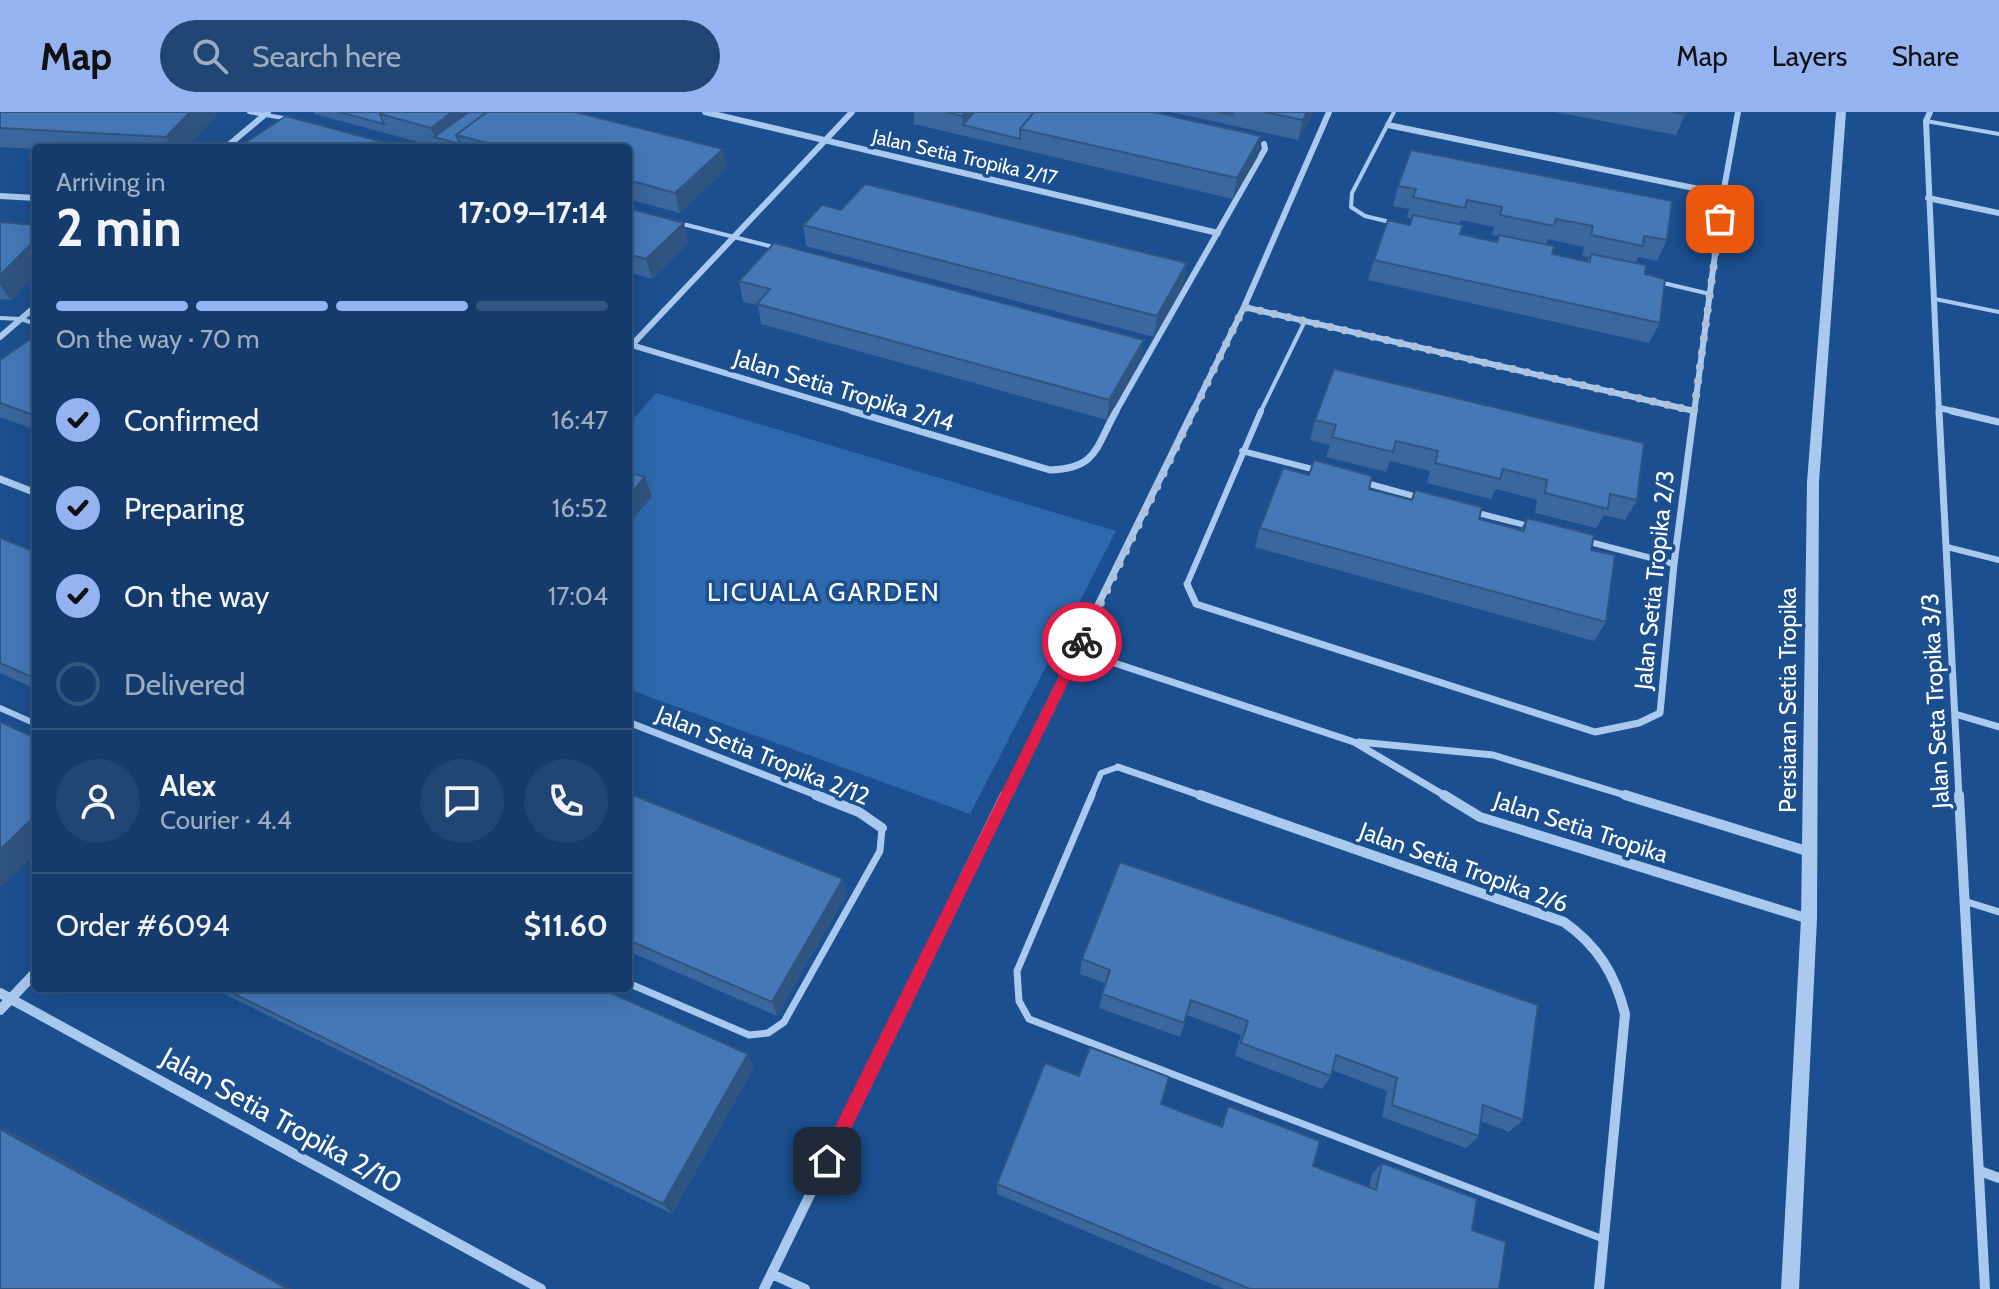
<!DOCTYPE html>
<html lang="en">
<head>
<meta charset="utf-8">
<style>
	:root { --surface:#143b6b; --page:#214673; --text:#f1f3f6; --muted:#9dadc1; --line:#33557e; --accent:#95b2f1 }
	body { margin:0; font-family:Cabin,sans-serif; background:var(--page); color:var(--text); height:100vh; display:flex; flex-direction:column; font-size:30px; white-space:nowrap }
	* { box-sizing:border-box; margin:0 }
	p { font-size:26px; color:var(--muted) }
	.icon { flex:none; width:44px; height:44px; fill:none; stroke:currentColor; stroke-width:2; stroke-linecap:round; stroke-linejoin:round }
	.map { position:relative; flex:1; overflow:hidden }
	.drawer { position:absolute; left:32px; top:32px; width:600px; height:848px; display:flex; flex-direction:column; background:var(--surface); border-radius:8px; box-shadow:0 8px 32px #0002,0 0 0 2px var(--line) }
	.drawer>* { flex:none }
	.pin { position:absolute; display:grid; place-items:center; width:68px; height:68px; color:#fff; margin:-34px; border-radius:16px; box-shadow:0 4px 12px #0006 }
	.courier { position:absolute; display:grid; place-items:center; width:80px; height:80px; margin:-40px; border:6px solid #e11d48; border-radius:50%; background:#fff; color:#222; box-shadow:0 2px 10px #0007 }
	.head em { font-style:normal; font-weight:700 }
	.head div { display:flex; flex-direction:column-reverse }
	.head { display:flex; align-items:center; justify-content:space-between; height:136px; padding:0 24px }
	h1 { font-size:52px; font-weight:700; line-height:60px }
	.bar { display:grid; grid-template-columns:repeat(4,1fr); gap:12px 8px; align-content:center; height:96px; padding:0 24px }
	.bar i { height:10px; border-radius:6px; background:var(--line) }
	.bar .active { background:var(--accent) }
	.bar p { grid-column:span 4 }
	.line { display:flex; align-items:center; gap:20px; padding:0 24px; border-top:2px solid var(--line) }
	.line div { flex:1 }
	.round { display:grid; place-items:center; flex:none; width:84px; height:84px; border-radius:42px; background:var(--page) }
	ol { padding:0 24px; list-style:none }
	li { display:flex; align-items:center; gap:24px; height:88px }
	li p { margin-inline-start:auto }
	li .icon { padding:8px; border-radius:50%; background:var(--accent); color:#111; stroke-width:4 }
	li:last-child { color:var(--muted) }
	li i { width:44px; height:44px; border:4px solid var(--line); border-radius:50% }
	header { display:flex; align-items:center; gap:48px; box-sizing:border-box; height:112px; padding:0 40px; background:var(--accent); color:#111 }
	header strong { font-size:38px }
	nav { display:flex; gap:44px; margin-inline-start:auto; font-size:28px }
	.search { width:560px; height:72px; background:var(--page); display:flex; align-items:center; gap:20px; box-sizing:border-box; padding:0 28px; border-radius:44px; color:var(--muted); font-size:30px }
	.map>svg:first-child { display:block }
</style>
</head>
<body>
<header>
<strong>Map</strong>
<div class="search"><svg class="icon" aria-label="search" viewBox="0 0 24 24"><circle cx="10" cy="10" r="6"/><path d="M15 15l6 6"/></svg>Search here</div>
<nav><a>Map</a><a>Layers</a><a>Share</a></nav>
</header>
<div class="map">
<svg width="1999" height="1177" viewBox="0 0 1999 1177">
	<rect width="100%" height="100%" fill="#1b4f8f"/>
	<path fill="#2e69ad" d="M656,281L1116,419L970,702L628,577V313Z"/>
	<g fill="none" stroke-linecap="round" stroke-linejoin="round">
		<path stroke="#a9c9ee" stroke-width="4" d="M249,0L289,7
			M1394,0L1352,81L1351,95L1365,104L1394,111
			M1926,9L1999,22
			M679,111L777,136
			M1659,170L1710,182
			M1935,187L1999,200
			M0,206L21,207L36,212
			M1260,301L1304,211"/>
		<path stroke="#a9c9ee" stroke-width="6" d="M1242,339L1316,358
			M1366,371L1421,386
			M1474,400L1529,414
			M1586,429L1674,452
			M1947,435L1999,448
			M1187,472L1261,299
			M0,596L36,612
			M1091,685L1101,661L1118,655"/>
		<path stroke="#a9c9ee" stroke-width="7" d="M1092,683L1017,859L1019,889L1029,907L1603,1127
			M1964,789L1999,800
			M628,871L749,923L768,921L784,910L880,739L882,716"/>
		<path stroke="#a9c9ee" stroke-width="6" d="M705,0L1218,121
			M1930,0L1926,9L1939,301
			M1388,13L1723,82
			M225,36L268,0
			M0,84L36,86
			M1928,86L1999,101
			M1244,195L1694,299
			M0,225L36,194
			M628,232L859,301
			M630,235L852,0
			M1940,296L1961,301
			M1115,301L1265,37L1264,32
			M1192,301L1244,195L1329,0
			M1694,301L1723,82L1738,0"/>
		<path stroke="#a9c9ee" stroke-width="7" d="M852,299L1050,358C1097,356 1095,337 1116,299
			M1939,299L1959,685
			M1952,299L1999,310
			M0,367L36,381
			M1187,472L1196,492L1595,620L1639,611L1660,601L1674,452L1694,299
			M1078,539L1354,630L1447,685
			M1955,602L1999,615
			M628,610L821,685
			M1359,630L1493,643L1631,685
			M1118,655L1205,685
			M1004,685L1193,299"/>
		<path stroke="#a9c9ee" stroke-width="10" d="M816,683L859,700L882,716
			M1200,683L1564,810C1598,834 1615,862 1625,902L1599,1177
			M1444,683L1480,705L1809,807
			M1625,683L1810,740
			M1959,683L1985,1177
			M0,881L541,1177
			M0,898L36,860
			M1980,1059L1999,1066
			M772,1162L805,1177
			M764,1177L1005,683"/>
		<path fill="#a9c9ee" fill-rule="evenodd" d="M1836,0H1846L1819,370L1817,807L1799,1177H1781L1801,807L1807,370Z"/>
	</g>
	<path fill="#3a679d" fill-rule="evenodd" d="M0,0H216L217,3L186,36H36V37L0,35Z
		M314,0H575L727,57L680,101L628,87V36H440L315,2Z
		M914,0H1153L1258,44L1233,87L914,12Z
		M1171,0H1314L1298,28Z
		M1555,0H1686L1676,23Z
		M1398,74L1667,128L1657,149L1638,145L1635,151L1645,162L1660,211L1649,231L1368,168L1374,148L1410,113L1412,107L1407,106L1409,97L1393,94ZM1461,108L1494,115L1492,123L1498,124L1496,130L1460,122L1459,112ZM1548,127L1584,135L1582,144L1589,145L1587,150L1552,142L1546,133Z
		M628,96L684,111L688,131L652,167L628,160Z
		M841,98L1184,171L1154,225L806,134L803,113Z
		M0,110L36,113V162L11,188L0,187Z
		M739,169L1141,248L1107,308L761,212L758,193L743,190Z
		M36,223V318L0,305V248Z
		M1315,308L1637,388L1625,408L1604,403L1596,416L1535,401L1537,388L1496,377L1491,387L1427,371L1430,359L1390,349L1386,360L1326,345L1330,333L1310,328Z
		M1369,377L1411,388L1415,378L1479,407L1520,418L1527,406L1591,438L1606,510L1594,529L1255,435L1260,416Z
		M0,426L36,440V577L0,561Z
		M628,681L843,767L846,783L777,904L628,839Z
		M1082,847L1523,1008L1509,1020L1481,1009L1479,1024L1466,1036L1382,1005L1387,979L1332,958L1331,964L1322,977L1235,944L1241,923L1187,903L1180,925L1099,896L1105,871L1080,862Z
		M212,876H600L754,955L672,1102Z
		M1161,992L1220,1015L1228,994L1313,1054L1369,1075L1372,1062L1382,1051L1472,1118L1499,1177H1224L997,1082V1072Z"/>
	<path fill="#305480" d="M190,0H216L217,3L186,36H172L166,25Z
		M452,0H486L435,25L431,16Z
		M966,0H983L963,13L962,4Z
		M1307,0H1314L1298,28L1303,8Z
		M1261,24L1258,44L1233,87L1237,66Z
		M723,37L727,57L680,101L675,81Z
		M684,111L688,131L652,167L646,147Z
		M36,127V162L11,188L0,173V163Z
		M1187,151L1184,171L1154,225L1157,204Z
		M1144,228L1141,248L1107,308L1109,288Z
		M645,365L652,385L628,412V385Z
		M36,703V741L2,775L0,773V738Z
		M843,767L846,783L777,904L772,890Z
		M748,942L754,955L672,1102L663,1092Z
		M0,1015L16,1022L293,1177H288L0,1017Z"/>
	<path fill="#4478b7" stroke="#305480" stroke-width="2" d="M0,0H190L166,25L0,16Z
		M339,0H383L380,2L384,12Z
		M383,0H452L431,16L380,2Z
		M469,0H487L456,23L460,32L434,25Z
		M487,0H575L723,37L675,81L628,68V36H507L456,23Z
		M946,0H966L962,4Z
		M974,0H1034L1020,17V27L963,13Z
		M1034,0H1153L1261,24L1237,66L1020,17Z
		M1218,0H1233V3Z
		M1264,0H1307L1303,8Z
		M1671,0H1686V3Z
		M286,4L405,36H237Z
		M1411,38L1672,89L1667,128L1644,124L1643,134L1591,123L1593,114L1556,107L1554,114L1500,103L1502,95L1467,88L1465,96L1413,85L1416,77L1398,74Z
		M865,72L1187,151L1157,204L803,113L822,93L841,98Z
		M628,96L684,111L646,147L628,142Z
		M1413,103L1463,113L1460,122L1497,130L1499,123L1554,134L1552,142L1590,150L1591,142L1646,153L1645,162L1665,167L1660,211L1374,148L1388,108L1410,113Z
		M0,110L36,113V127L0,163Z
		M774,131L1144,228L1109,288L757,192L770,177L739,169Z
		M36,223V304L0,291V248Z
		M1334,257L1644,331L1637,388L1610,382L1608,397L1545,381L1547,368L1503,357L1500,367L1435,351L1438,339L1396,329L1393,340L1332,325L1336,313L1315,308Z
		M1314,348L1372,364L1369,377L1412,388L1415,378L1482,395L1479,407L1524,419L1527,406L1594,423L1591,438L1615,443L1606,510L1260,416L1283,356L1309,363Z
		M628,360L645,365L628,385Z
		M0,426L36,440V567L0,551Z
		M0,610L36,626V703L0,738Z
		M628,681L843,767L772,890L628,828Z
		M1120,750L1538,893L1523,1008L1483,993L1479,1024L1392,993L1397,966L1336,943L1331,964L1241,931L1248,909L1191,888L1184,911L1102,882L1110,858L1082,847Z
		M222,876H600L748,942L663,1092Z
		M1090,935L1169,965L1161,992L1222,1015L1228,994L1320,1029L1313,1054L1376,1078L1382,1051L1477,1087L1472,1118L1506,1130L1499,1177H1250L997,1072L1045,951L1079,964Z
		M0,1017L288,1177H0Z"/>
	<path fill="#e11d48" d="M1082,525L1088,530L833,1054L827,1057L821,1054L819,1049L821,1043L1076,530Z"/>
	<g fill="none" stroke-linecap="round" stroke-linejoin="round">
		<path stroke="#afc1d8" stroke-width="8" stroke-dasharray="0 14.4" d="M1082,530L1244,195L1694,299L1720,107"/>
	</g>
	<g text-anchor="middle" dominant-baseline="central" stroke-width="7" stroke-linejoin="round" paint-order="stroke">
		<g font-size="20" fill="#fff" stroke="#1b4f8f">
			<text transform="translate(965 45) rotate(13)">Jalan Setia Tropika 2/17</text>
		</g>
		<g font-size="24" fill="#fff" stroke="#1b4f8f">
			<text transform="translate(844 278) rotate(17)">Jalan Setia Tropika 2/14</text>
			<text transform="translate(1654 468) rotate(-84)">Jalan Setia Tropika 2/3</text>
			<text transform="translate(1787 588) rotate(-90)">Persiaran Setia Tropika</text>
			<text transform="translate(1935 589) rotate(-93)">Jalan Seta Tropika 3/3</text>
			<text transform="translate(763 643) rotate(22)">Jalan Setia Tropika 2/12</text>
			<text transform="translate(1581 715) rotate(18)">Jalan Setia Tropika</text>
			<text transform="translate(1464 755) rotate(20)">Jalan Setia Tropika 2/6</text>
		</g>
		<g font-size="26" letter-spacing="2" fill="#fff" stroke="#1b4f8f">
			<text x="824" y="480">LICUALA GARDEN</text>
		</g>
		<g font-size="28" fill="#fff" stroke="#1b4f8f">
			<text transform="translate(282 1008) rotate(29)">Jalan Setia Tropika 2/10</text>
		</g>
	</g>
</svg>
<div class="pin" style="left:1720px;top:107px;background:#ea580c"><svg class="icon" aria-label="bag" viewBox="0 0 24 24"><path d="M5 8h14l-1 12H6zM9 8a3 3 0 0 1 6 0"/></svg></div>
<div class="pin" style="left:827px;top:1049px;background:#1f2937"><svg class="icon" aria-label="home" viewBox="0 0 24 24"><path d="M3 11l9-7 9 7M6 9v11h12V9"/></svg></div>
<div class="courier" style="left:1082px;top:530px"><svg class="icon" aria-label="bike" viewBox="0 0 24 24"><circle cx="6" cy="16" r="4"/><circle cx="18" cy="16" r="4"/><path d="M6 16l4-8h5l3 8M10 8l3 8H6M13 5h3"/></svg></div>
<section class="drawer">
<div class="head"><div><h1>2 min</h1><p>Arriving in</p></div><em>17:09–17:14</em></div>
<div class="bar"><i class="active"></i><i class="active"></i><i class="active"></i><i></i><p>On the way · 70 m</p></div>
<ol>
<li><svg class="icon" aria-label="check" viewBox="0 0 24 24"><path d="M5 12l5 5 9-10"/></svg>Confirmed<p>16:47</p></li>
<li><svg class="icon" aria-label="check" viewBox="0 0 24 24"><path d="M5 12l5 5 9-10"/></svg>Preparing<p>16:52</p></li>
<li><svg class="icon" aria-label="check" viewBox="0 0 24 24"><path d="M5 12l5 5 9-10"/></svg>On the way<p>17:04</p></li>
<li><i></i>Delivered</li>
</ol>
<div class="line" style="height:144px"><a class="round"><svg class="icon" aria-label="person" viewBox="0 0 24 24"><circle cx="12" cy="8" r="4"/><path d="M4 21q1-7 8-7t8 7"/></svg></a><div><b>Alex</b><p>Courier · 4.4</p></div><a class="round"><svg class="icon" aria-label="chat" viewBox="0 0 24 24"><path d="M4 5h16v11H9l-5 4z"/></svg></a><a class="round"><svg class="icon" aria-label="phone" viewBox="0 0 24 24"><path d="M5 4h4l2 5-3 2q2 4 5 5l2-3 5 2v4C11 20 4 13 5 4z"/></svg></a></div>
<div class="line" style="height:104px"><div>Order #6094</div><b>$11.60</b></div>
</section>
</div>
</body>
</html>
